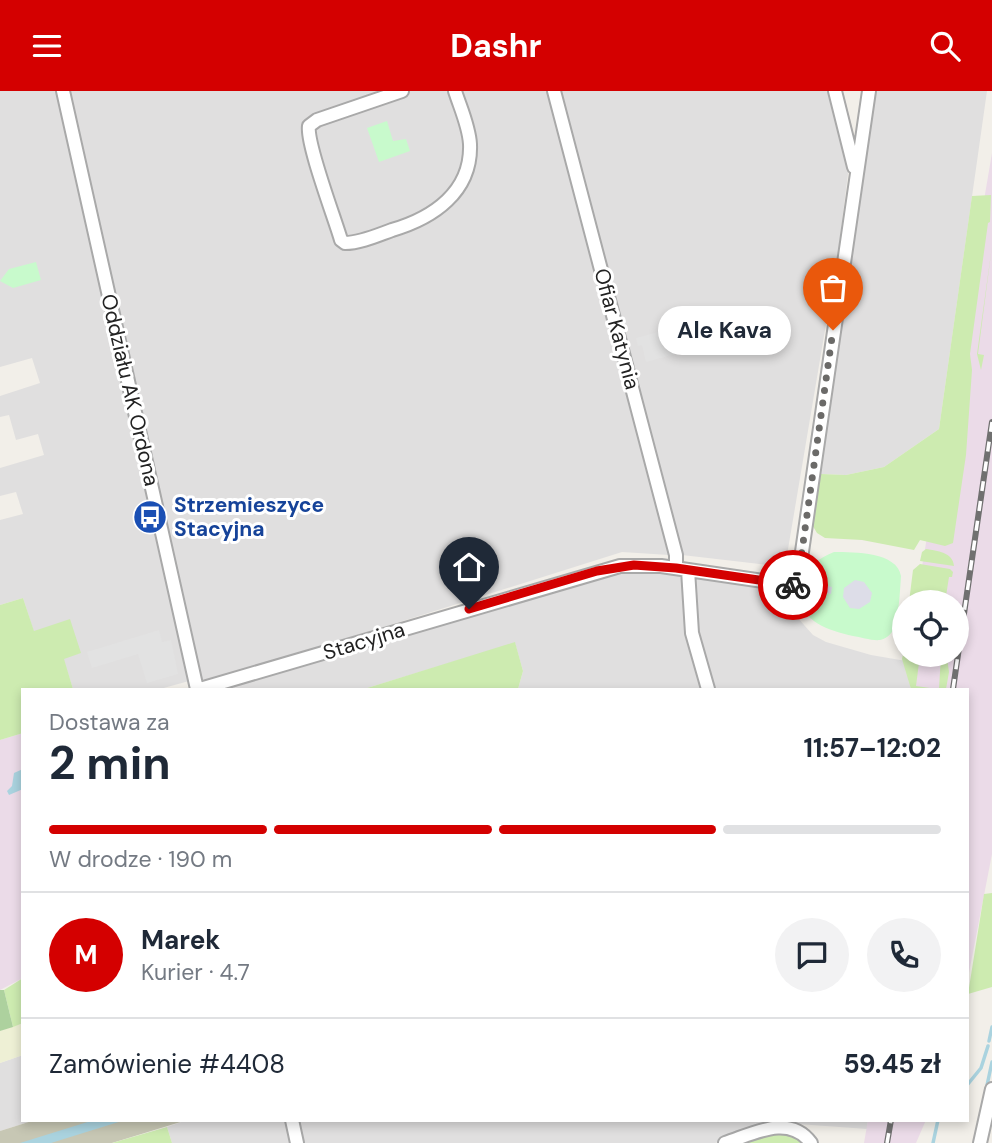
<!DOCTYPE html>
<html lang="pl">
<head>
<meta charset="utf-8">
<style>
	:root { --surface:#fff; --page:#f2f2f3; --text:#1f2937; --muted:#747a83; --line:#e0e1e3; --accent:#d40000 }
	body { margin:0; font-family:"DM Sans",sans-serif; background:var(--page); color:var(--text); height:100vh; display:flex; flex-direction:column; font-size:26px; white-space:nowrap }
	* { box-sizing:border-box; margin:0 }
	p { font-size:23px; color:var(--muted) }
	.icon { flex:none; width:38px; height:38px; fill:none; stroke:currentColor; stroke-width:2; stroke-linecap:round; stroke-linejoin:round }
	.map { position:relative; flex:1; overflow:hidden }
	.side { position:absolute; left:21px; top:597px; width:948px; height:434px; display:flex; flex-direction:column; background:var(--surface); border-radius:0px; box-shadow:0 4px 10px #0003 }
	.side>* { flex:none }
	.fabs { position:absolute; left:892px; top:499px; display:grid; gap:14px }
	.fabs a { display:grid; place-items:center; width:77px; height:77px; border-radius:50%; background:var(--surface); box-shadow:0 4px 10px #0003; font-size:35px }
	.pin { position:absolute; display:grid; place-items:center; width:60px; height:60px; color:#fff; margin:-72px -30px; border-radius:50% 50% 50% 0; rotate:-45deg; box-shadow:0 0 7px #0007 }
	.pin .icon { rotate:45deg }
	.courier { position:absolute; display:grid; place-items:center; width:70px; height:70px; margin:-35px; border:5px solid #d40000; border-radius:50%; background:#fff; color:#222; box-shadow:0 2px 9px #0007 }
	.bubble { position:absolute; height:49px; border-radius:24px; background:var(--surface); box-shadow:0 4px 10px #0003; font-size:23px; font-weight:700; line-height:49px; text-align:center }
	.headline em { font-style:normal; font-weight:700 }
	.headline div { display:flex; flex-direction:column-reverse }
	.headline { display:flex; align-items:center; justify-content:space-between; height:119px; padding:0 28px }
	h1 { font-size:46px; font-weight:700; line-height:52px }
	.bar { display:grid; grid-template-columns:repeat(4,1fr); gap:10px 7px; align-content:center; height:84px; padding:0 28px }
	.bar i { height:9px; border-radius:5px; background:var(--line) }
	.bar .active { background:var(--accent) }
	.bar p { grid-column:span 4 }
	.line { display:flex; align-items:center; gap:18px; padding:0 28px; border-top:2px solid var(--line) }
	.line div { flex:1 }
	.round { display:grid; place-items:center; flex:none; width:74px; height:74px; border-radius:37px; background:var(--page) }
	header { display:flex; justify-content:space-between; align-items:center; height:91px; padding:0 28px; background:var(--accent); color:#fff; font-size:32px; font-weight:700 }
	.map>svg:first-child { display:block }
</style>
</head>
<body>
<header><svg class="icon" aria-label="menu" viewBox="0 0 24 24"><path d="M4 6h16M4 12h16M4 18h16"/></svg>Dashr<svg class="icon" aria-label="search" viewBox="0 0 24 24"><circle cx="10" cy="10" r="6"/><path d="M15 15l6 6"/></svg></header>
<div class="map">
<svg width="992" height="1052" viewBox="0 0 992 1052">
	<rect width="100%" height="100%" fill="#f2efe9"/>
	<path fill="#e0dfdf" d="M0,0H57L189,590L160,598H73L63,567L80,562L34,541L23,507L0,514V429L23,423L16,401L0,405V377L44,364L38,343L16,349L9,324L0,326V305L40,292L32,267L0,276Z
		M69,0H547L614,249L669,464L622,461L276,570L208,590L202,588Z
		M559,0H829L849,75L838,162L785,476L682,464Z
		M875,0H987L939,338L884,376L846,384L821,383Z
		M628,479L678,483L772,498L813,544L826,551L871,564L906,570L911,598H518L523,580L515,552L364,598H223Z
		M23,964V1029H35L0,1040V972Z
		M187,1029H286L291,1052H172L167,1036Z
		M298,1029H868L867,1038L784,1032L715,1052H303Z"/>
	<path fill="#ebdbe8" d="M992,62V763L968,887V598H911L907,564H957V511H916Z
		M23,642V887L0,899V649Z
		M868,1029H926L916,1052H864Z"/>
	<path fill="#c7c7b4" d="M35,1029H187L112,1052H0V1040Z"/>
	<path fill="#eef0d5" d="M23,932V964L0,972V940Z"/>
	<path fill="#cdebb0" d="M991,104L990,131L988,132L970,263L972,279L966,364L953,452L945,455L920,449L914,459L862,449L825,447L817,442L811,432L821,383L846,384L884,376L939,338L972,105Z
		M992,155L978,263L984,264L981,279L977,263Z
		M926,458C937,460 953,461 954,475L920,470L922,461Z
		M920,473L950,478L953,481L952,486H949L946,505L949,506V511H909L913,479Z
		M23,507L34,540L70,528L81,562L64,568L73,598H23V642L0,649V514Z
		M515,551L523,580L518,598H364Z
		M905,554V564H920L916,595L937,598H911L902,568Z
		M941,564L947,567L949,581L946,598H939Z
		M992,802V896L968,903L984,803Z
		M23,887V932L13,936L4,899Z
		M167,1036L172,1052H112Z
		M784,1040L793,1044L801,1052H736L765,1043Z"/>
	<path fill="#add19e" d="M0,899H4L13,936L0,940Z"/>
	<path fill="#c8facc" d="M387,30L393,50L406,48L410,60L379,71L367,37Z
		M36,171L41,189L13,197L0,190L9,178Z
		M834,461C855,461 897,461 901,485C900,499 899,528 893,539C891,544 885,548 880,549C872,550 861,546 853,545C825,539 790,527 803,490C808,474 820,467 834,461Z"/>
	<path fill="#e2e2e2" d="M692,232L698,257L646,271L642,254L638,255L636,247Z
		M159,539L162,551L171,549L178,583L147,592L138,563L92,577L87,561Z"/>
	<path fill="#dddde8" d="M809,478L821,481L819,493L832,496L831,503L817,501L815,513L802,511L801,495Z
		M855,489L864,491L872,502L870,511L859,518L850,517L843,506L844,497Z"/>
	<path fill="#aad3df" d="M23,678V698L9,704L7,700L12,695L14,682Z
		M94,1029H125L51,1052H20Z"/>
	<g fill="none" stroke-linecap="round" stroke-linejoin="round">
		<path stroke="#aad3df" stroke-width="3.5" d="M989,950L992,936
			M968,993L981,977L988,955
			M986,999L992,971
			M933,1052L938,1029"/>
		<g stroke="#a9a9a9" stroke-width="16">
			<path id="minor" d="M63,0L197,598
				M402,0L317,29L309,35C306,52 335,128 341,149L345,152C360,152 378,144 392,139C433,127 472,101 470,53C469,35 460,16 455,0
				M554,0L676,464V477
				M835,0L854,76
				M688,479L692,542L708,598
				M200,598L620,475H661L797,495L869,0
				M292,1029L297,1052
				M725,1052C753,1043 789,1022 811,1052
				M980,1052L992,998"/>
		</g>
		<use href="#minor" stroke="#fff" stroke-width="12"/>
		<g stroke="#707070" stroke-width="6">
			<path id="rail" d="M953,598L992,331
				M887,1052L891,1029"/>
		</g>
		<use href="#rail" stroke="#fff" stroke-width="3.5" stroke-dasharray="10" stroke-linecap="butt"/>
	</g>
	<g fill="none" stroke-linecap="round" stroke-linejoin="round">
		<path stroke="#6b6a68" stroke-width="7" stroke-dasharray="0 12.6" d="M793,494L797,495L833,239"/>
		<path stroke="#d40000" stroke-width="9" d="M469,518L597,480L634,474L676,477L793,494"/>
	</g>
	<defs>
		<g id="bus-disc" transform="scale(1.75)"><circle r="9.5" fill="#1a4fb4" stroke="#fff"/><path d="M-5-6H5V4H4V6H2V4H-2V6H-4V4H-5ZM-3.5-4V0h7V-4ZM-3.5 1.2v1.5H-2V1.2ZM2 1.2v1.5H3.5V1.2Z" fill="#fff"/></g>
	</defs>
	<g fill-rule="evenodd">
		<use href="#bus-disc" x="150" y="426"/>
	</g>
	<g text-anchor="middle" dominant-baseline="central" stroke-width="6" stroke-linejoin="round" paint-order="stroke">
		<g font-size="21" fill="#222" stroke="#fff">
			<text transform="translate(617 238) rotate(75)">Ofiar Katynia</text>
			<text transform="translate(130 299) rotate(77)">Oddziału AK Ordona</text>
			<text transform="translate(364 550) rotate(-17)">Stacyjna</text>
		</g>
		<g font-size="21" font-weight="bold" fill="#164399" stroke="#fff" text-anchor="start">
			<text x="174" y="414">Strzemieszyce<tspan x="174" dy="24">Stacyjna</tspan></text>
		</g>
	</g>
</svg>
<div class="fabs">
<a><svg class="icon" aria-label="locate" viewBox="0 0 24 24"><circle cx="12" cy="12" r="6"/><path d="M12 2v4M12 18v4M2 12h4M18 12h4"/></svg></a>
</div>
<div class="pin" style="left:833px;top:239px;background:#ea580c"><svg class="icon" aria-label="bag" viewBox="0 0 24 24"><path d="M5 8h14l-1 12H6zM9 8a3 3 0 0 1 6 0"/></svg></div>
<div class="pin" style="left:469px;top:518px;background:#1f2937"><svg class="icon" aria-label="home" viewBox="0 0 24 24"><path d="M3 11l9-7 9 7M6 9v11h12V9"/></svg></div>
<div class="courier" style="left:793px;top:494px"><svg class="icon" aria-label="bike" viewBox="0 0 24 24"><circle cx="6" cy="16" r="4"/><circle cx="18" cy="16" r="4"/><path d="M6 16l4-8h5l3 8M10 8l3 8H6M13 5h3"/></svg></div>
<div class="bubble" style="left:658px;top:215px;width:133px">Ale Kava</div>
<section class="side">
<div class="headline"><div><h1>2 min</h1><p>Dostawa za</p></div><em>11:57–12:02</em></div>
<div class="bar"><i class="active"></i><i class="active"></i><i class="active"></i><i></i><p>W drodze · 190 m</p></div>
<div class="line" style="height:126px"><b class="round" style="background:var(--accent);color:#fff">M</b><div><b>Marek</b><p>Kurier · 4.7</p></div><a class="round"><svg class="icon" aria-label="chat" viewBox="0 0 24 24"><path d="M4 5h16v11H9l-5 4z"/></svg></a><a class="round"><svg class="icon" aria-label="phone" viewBox="0 0 24 24"><path d="M5 4h4l2 5-3 2q2 4 5 5l2-3 5 2v4C11 20 4 13 5 4z"/></svg></a></div>
<div class="line" style="height:91px"><div>Zamówienie #4408</div><b>59.45 zł</b></div>
</section>
</div>
</body>
</html>
